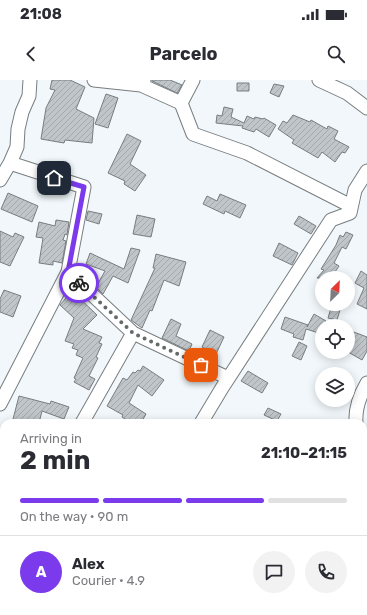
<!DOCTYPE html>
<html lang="en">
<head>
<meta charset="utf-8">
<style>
	:root { --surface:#fff; --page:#f2f2f3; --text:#2b2b33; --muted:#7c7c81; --line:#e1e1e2; --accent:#7c3aed }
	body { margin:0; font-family:Rubik,sans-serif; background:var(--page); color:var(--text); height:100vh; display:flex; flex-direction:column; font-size:15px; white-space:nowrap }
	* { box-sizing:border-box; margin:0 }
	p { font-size:13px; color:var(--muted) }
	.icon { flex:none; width:22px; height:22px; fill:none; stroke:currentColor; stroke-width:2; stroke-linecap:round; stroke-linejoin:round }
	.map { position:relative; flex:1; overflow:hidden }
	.sheet { position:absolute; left:0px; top:339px; width:367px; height:196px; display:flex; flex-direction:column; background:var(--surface); border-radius:12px 12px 0 0; box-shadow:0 2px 10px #0003 }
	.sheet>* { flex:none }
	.needle { width:26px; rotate:24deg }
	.tools { position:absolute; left:315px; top:191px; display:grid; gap:8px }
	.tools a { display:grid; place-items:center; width:40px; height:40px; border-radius:50%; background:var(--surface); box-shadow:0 2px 10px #0003; font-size:20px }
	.pin { position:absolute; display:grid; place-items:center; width:34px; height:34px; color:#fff; margin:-17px; border-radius:8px; box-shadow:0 2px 6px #0006 }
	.courier { position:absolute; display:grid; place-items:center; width:40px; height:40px; margin:-20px; border:3px solid #7c3aed; border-radius:50%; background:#fff; color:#222; box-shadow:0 1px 5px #0007 }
	.summary em { font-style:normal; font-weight:700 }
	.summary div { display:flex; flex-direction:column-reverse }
	.summary { display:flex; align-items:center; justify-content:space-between; height:68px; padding:0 20px }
	h1 { font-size:26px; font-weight:700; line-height:30px }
	.bar { display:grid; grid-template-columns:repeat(4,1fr); gap:6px 4px; align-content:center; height:48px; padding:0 20px }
	.bar i { height:5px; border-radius:3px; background:var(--line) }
	.bar .selected { background:var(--accent) }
	.bar p { grid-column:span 4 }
	.line { display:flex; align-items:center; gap:10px; padding:0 20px; border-top:1px solid var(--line) }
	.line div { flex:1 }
	.round { display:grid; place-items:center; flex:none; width:42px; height:42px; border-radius:21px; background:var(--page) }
	.status { display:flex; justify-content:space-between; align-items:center; height:28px; padding:0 20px; background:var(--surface); direction:ltr }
	.status svg { height:11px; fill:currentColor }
	header { display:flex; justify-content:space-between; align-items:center; height:52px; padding:0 20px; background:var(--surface); font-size:18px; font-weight:700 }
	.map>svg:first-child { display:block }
</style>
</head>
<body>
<div class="status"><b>21:08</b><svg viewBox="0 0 49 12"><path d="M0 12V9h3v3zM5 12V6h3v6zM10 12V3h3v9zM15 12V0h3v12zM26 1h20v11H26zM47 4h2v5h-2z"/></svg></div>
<header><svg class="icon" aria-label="back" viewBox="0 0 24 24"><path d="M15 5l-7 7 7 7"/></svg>Parcelo<svg class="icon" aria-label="search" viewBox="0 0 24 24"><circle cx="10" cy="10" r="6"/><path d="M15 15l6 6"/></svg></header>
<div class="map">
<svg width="367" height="535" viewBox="0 0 367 535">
	<defs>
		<pattern id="building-hatch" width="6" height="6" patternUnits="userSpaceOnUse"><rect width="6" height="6" fill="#bfc5c8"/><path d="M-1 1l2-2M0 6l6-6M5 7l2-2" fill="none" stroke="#a4a9ab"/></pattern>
	</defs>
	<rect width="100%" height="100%" fill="#f1f7fa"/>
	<path fill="url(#building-hatch)" stroke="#787e80" d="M52,0H70L85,7L76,29L94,38L92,63L65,60L64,63L41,59L46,28L55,10L50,9Z
		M152,0H170L182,5L177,13L152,1Z
		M237,3H249V11H237Z
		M274,4L284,6L279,17L270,13Z
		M106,14L118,18L108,48L95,44Z
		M224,27L233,29L231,37L244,43L247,36L254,39L255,37L263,39L264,38L276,45L269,57L256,49L254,52L242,48L243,46L216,43L217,35L222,36Z
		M293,35L310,42L311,40L327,49L328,46L338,51L334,59L349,67L345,73L342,72L335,82L322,72L318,78L292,63L294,60L278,49L283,41L287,43Z
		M127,54L141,61L130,84L146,95L135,111L124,104L125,101L108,93Z
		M8,113L38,126L32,142L1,129Z
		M220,114L246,125L240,138L225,131L224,134L203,124L207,116L217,121Z
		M88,131L102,134L99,144L86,140Z
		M137,135L155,139L151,157L133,154Z
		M299,136L316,146L311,154L294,144Z
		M56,140L69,142L67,155L65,154L63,160L66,161L62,183L53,181V185L39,183L43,158L36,157L39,142L55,146Z
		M0,151L13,157L15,153L24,157L10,186L0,182Z
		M346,152L353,155L346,169L342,167L334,183L339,186L331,198H317L324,190L321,189L336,165L340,155L343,157Z
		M279,163L298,173L292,185L273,176Z
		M131,168L140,170L128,203L113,196L103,214L96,207L105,191L86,184L90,173L124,189Z
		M156,174L186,182L179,206L164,200L152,231L150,230L142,248L131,240L155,188H153Z
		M361,191L367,195V229L357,224L364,208L355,203Z
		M4,210L21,216L13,237L0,232V219Z
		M72,211L97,235L83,249L102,257L99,263L102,264L96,277L98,278L89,296L95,299L89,310L74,302L76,299L74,298L83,278L76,275L78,270L72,268L74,264L65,261L74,238L60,225Z
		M331,228L340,230L337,240L328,238Z
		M314,234L326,241L324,246H322V254L306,249L303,260L293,257L294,254L281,249L285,237L308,245L307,247Z
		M171,239L181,244L176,256L192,264L189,271L162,258Z
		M210,250L224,257L216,274L202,267Z
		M351,251L367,257V271L362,280L348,272V256Z
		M299,262L307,266L301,280L292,276Z
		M143,286L164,300L152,316L138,305L129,323L146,334L141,343H131L122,337L123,335L107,326L123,298L127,300L133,292L135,293L138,290L140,291Z
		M248,291L268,303L262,313L241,301Z
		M19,316L50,324L51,321L69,327L64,339L42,331L39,343H12Z
		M268,328L281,334L277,341L264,335Z"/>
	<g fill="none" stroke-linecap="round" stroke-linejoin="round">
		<g stroke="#787e80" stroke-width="15">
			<path id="minor" d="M94,0L141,5L144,0
				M319,0L347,13L367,28
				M141,5L181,23L193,54L247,73L351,126
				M181,23L193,0
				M10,83L17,67L18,49L22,32L29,16L30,0
				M0,100L10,83L84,107L68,192L0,324
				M68,192L133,253L82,343
				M133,253L228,298
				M201,343L222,308L331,140L350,133L355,110L367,91
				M356,343C355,329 360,315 367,303
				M363,381H367
				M0,441L4,443
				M353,531L362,535
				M59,535L63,531
				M211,535L213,531"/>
		</g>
		<use href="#minor" stroke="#fff" stroke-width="13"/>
	</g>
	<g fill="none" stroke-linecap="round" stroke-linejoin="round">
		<path stroke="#666a6b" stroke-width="4" stroke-dasharray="0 7.2" d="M79,203L133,253L201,285"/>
		<path stroke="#7c3aed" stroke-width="5" d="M54,98L84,107L68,192L79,203"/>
	</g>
</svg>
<div class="tools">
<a><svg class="needle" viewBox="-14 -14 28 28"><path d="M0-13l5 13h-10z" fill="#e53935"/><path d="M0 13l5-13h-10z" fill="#7c7c81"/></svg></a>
<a><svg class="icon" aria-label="locate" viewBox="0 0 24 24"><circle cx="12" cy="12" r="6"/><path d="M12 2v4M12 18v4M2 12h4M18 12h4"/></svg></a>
<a><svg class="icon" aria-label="layers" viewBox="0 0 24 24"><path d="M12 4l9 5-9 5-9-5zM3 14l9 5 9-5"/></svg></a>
</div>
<div class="pin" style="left:201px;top:285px;background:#ea580c"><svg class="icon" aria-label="bag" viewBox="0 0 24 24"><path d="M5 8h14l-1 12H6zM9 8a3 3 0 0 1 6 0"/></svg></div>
<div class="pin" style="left:54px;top:98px;background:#1f2937"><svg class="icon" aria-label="home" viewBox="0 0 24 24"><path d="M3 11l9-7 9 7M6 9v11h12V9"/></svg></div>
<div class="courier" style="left:79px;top:203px"><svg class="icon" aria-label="bike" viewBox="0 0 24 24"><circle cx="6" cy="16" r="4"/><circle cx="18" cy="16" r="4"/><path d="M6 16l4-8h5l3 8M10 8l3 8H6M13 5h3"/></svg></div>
<section class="sheet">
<div class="summary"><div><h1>2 min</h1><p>Arriving in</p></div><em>21:10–21:15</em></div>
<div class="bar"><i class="selected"></i><i class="selected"></i><i class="selected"></i><i></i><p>On the way · 90 m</p></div>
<div class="line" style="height:72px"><b class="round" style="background:var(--accent);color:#fff">A</b><div><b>Alex</b><p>Courier · 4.9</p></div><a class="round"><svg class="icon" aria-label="chat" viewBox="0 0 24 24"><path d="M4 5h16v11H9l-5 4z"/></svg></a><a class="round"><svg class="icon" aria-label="phone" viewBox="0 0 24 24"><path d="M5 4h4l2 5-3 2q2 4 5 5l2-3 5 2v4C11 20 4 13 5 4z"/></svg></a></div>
</section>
</div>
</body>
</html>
